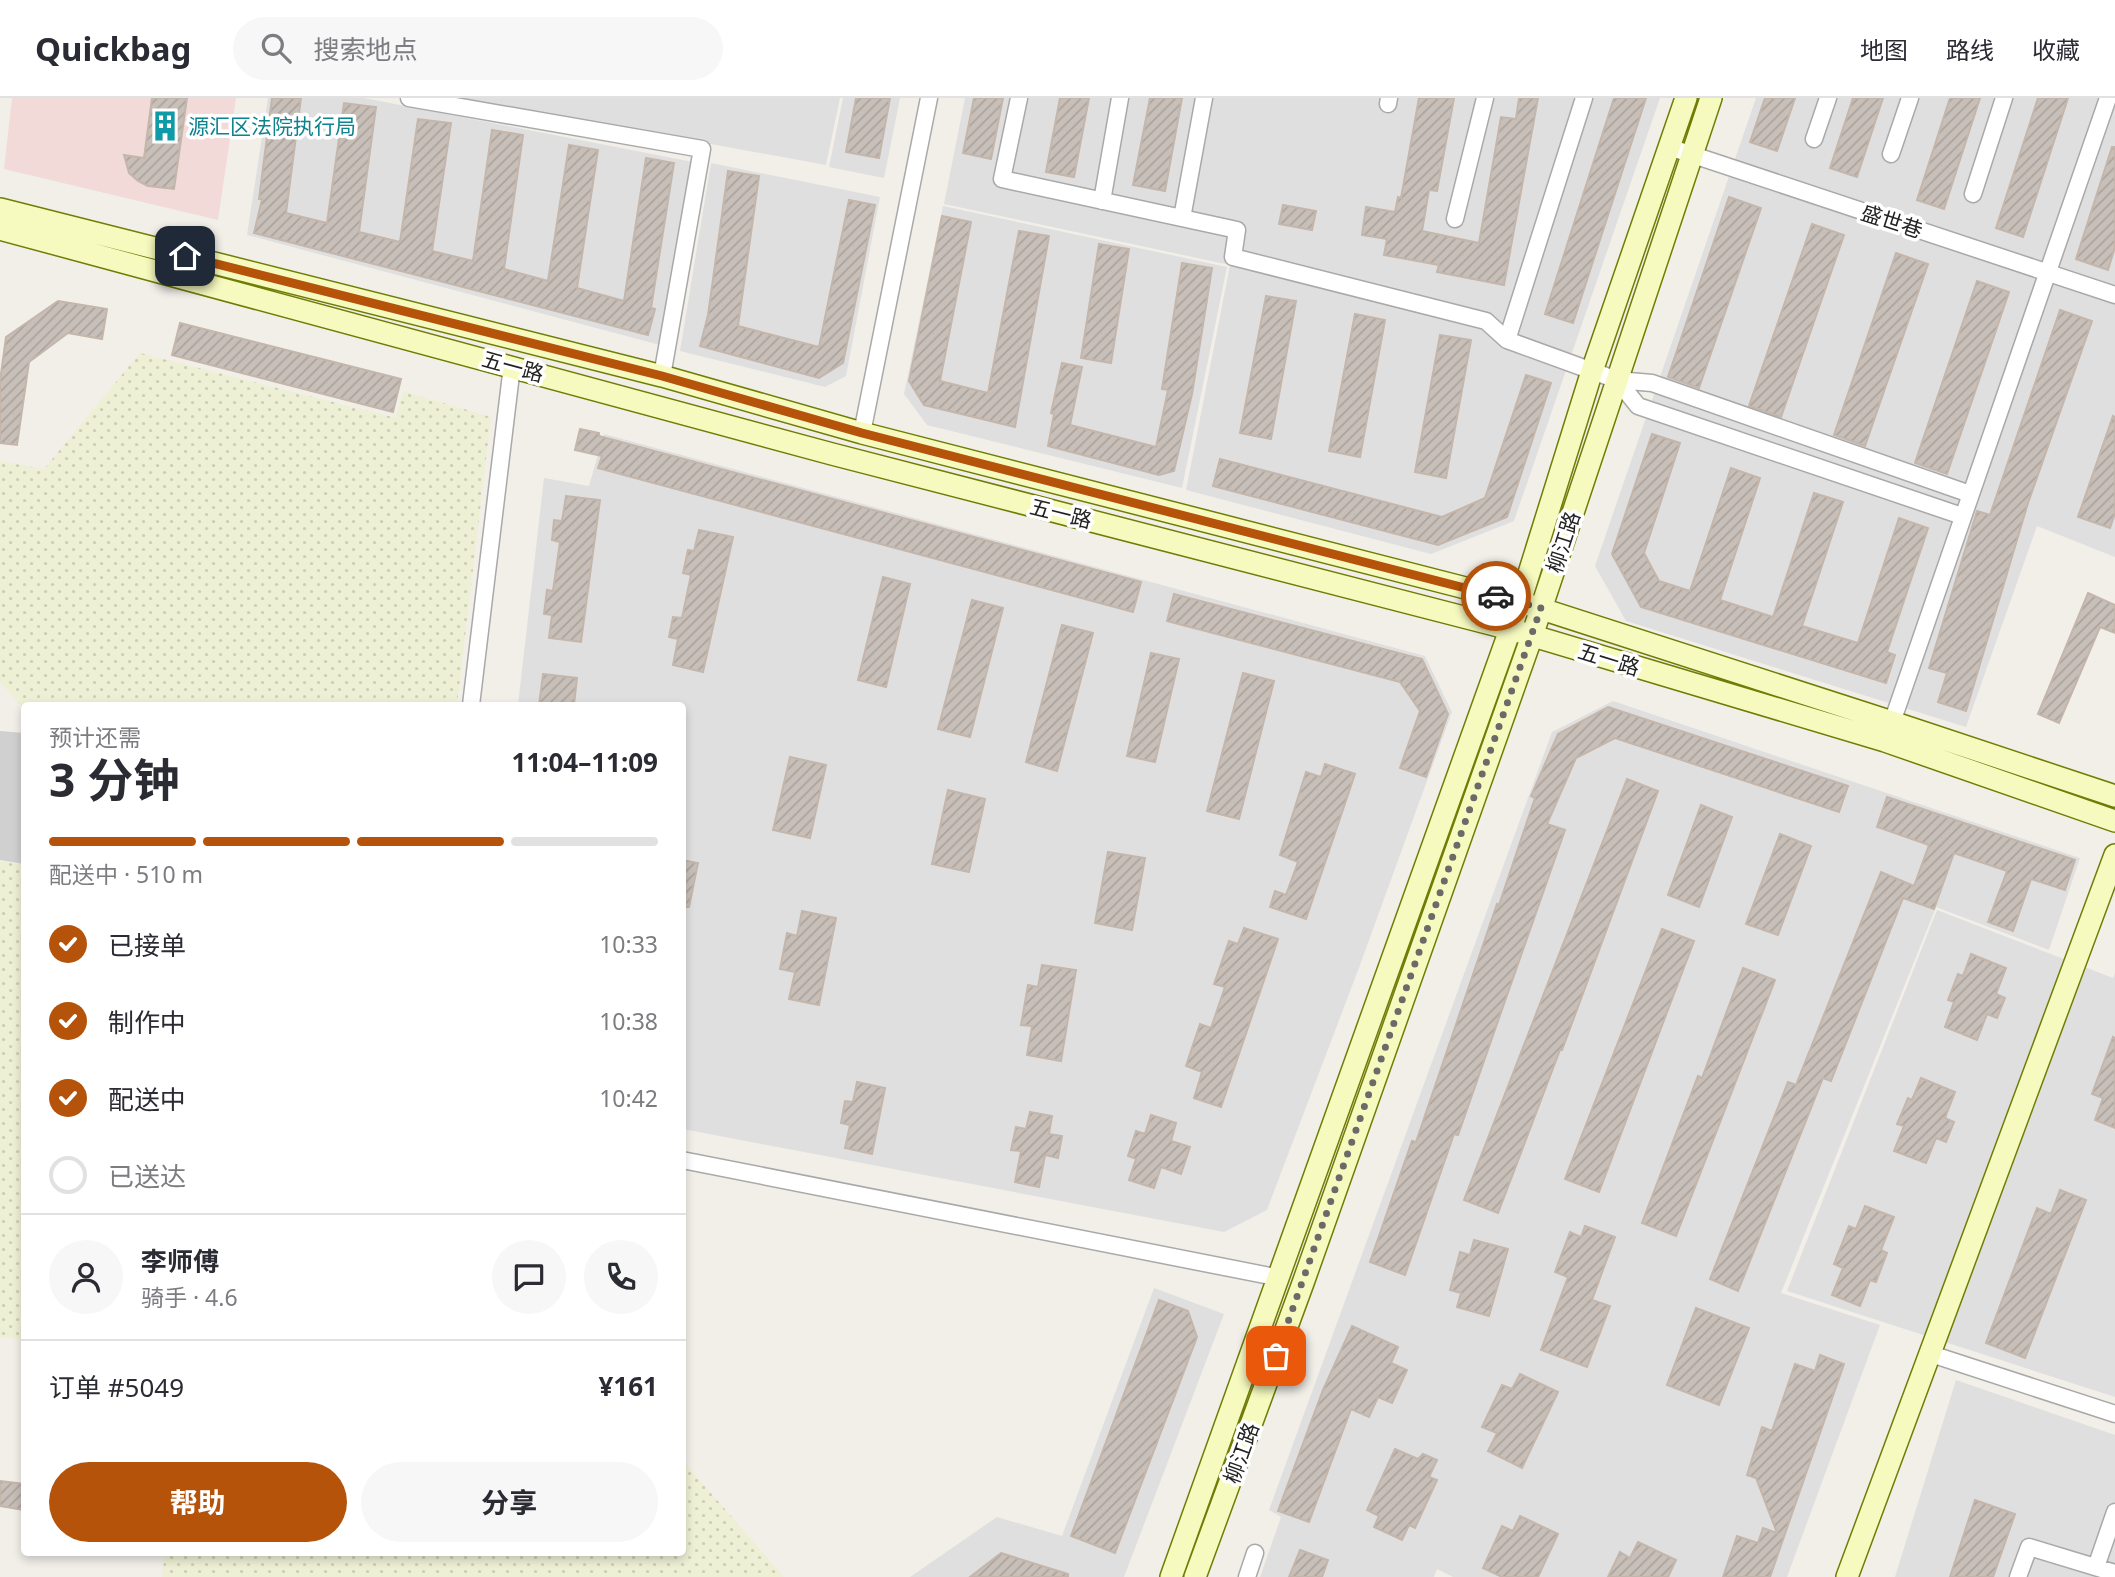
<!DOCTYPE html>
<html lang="zh">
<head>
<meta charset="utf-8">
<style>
	:root { --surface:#fff; --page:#f7f7f7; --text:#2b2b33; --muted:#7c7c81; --line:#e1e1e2; --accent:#b45309 }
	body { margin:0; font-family:"Noto Sans","Noto Sans SC",sans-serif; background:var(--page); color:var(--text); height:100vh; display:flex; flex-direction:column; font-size:26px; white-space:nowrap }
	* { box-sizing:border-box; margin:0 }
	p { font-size:23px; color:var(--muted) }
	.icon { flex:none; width:38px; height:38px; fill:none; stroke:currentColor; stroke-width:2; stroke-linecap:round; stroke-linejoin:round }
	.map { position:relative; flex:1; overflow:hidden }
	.sheet { position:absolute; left:21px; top:604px; width:665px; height:854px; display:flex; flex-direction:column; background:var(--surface); border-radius:7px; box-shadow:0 4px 10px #0003 }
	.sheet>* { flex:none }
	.pin { position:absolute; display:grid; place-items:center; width:60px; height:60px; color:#fff; margin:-30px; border-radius:14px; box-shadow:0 4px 10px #0006 }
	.courier { position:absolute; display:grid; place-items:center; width:70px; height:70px; margin:-35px; border:5px solid #b45309; border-radius:50%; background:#fff; color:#222; box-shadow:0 2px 9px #0007 }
	.summary em { font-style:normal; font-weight:700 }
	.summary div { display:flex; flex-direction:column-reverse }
	.summary { display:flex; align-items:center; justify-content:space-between; height:119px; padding:0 28px }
	h1 { font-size:46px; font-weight:700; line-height:52px }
	.bar { display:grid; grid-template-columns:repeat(4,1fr); gap:10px 7px; align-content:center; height:84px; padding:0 28px }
	.bar i { height:9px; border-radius:5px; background:var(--line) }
	.bar .current { background:var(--accent) }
	.bar p { grid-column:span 4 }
	.line { display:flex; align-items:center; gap:18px; padding:0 28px; border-top:2px solid var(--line) }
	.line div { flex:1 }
	.round { display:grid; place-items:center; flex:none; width:74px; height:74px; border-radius:37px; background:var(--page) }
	ol { padding:0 28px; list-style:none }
	li { display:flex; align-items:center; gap:21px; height:77px }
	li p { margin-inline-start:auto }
	li .icon { padding:7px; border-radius:50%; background:var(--accent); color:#fff; stroke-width:4 }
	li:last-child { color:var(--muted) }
	li i { width:38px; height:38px; border:4px solid var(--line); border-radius:50% }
	.action { display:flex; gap:14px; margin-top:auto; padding:14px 28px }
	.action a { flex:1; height:80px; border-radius:42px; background:var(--accent); color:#fff; font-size:28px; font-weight:700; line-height:80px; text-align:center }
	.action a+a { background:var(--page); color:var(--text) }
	header { display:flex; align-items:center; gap:42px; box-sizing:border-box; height:98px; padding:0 35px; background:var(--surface); border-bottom:2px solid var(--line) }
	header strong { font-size:33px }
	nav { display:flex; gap:38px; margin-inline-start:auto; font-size:24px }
	.search { width:490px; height:63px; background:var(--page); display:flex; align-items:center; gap:18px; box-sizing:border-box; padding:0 24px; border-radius:38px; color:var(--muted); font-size:26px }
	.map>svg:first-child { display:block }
</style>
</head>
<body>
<header>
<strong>Quickbag</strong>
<div class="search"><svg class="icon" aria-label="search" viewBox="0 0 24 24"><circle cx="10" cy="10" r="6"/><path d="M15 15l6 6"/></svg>搜索地点</div>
<nav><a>地图</a><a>路线</a><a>收藏</a></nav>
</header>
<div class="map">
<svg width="2115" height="1479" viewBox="0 0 2115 1479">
	<defs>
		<pattern id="farmland-dots" width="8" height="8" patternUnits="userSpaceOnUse" patternTransform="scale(1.75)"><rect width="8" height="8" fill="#eef0d5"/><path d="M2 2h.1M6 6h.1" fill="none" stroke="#ccceb7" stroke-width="1.8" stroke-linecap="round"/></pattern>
		<pattern id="building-hatch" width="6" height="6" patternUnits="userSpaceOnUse" patternTransform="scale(1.75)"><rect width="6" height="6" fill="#c7bfb8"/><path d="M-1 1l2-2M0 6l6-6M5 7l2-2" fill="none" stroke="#aba49e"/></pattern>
	</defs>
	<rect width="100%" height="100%" fill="#f2efe9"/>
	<path fill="#e0dfdf" d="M268,0H364L693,64L660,247L247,137Z
		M460,0H840L826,67Z
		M843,0H900L884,80L829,69Z
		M965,0H1660L1514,423L1431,456L1186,392L1230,167L944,106Z
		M1756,0H2115V459L2037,428L1966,629L1626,523L1595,468Z
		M711,65L880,99L846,278L825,289L680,253Z
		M943,108L1227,169L1182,390L927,327L904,296Z
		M604,336L1425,558L1452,614L1360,867L1267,1112L1224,1134L683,1031L682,607H518L544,380L589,388Z
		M1613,603L2080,760L2049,852L1936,809L1781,1195L1880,1227L1787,1479H1453L1437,1471L1434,1479H1260L1281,1419L1269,1412L1552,634Z
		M1937,812L2113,880L2115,875V1299L1787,1193Z
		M1154,1190L1224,1216L1124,1479H910L997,1419L1062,1438Z
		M1956,1282L2115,1337V1479H1895Z"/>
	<path fill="#f2dad9" d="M12,0H236L218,122L4,71Z"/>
	<path fill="#d0d0d0" d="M0,633L24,635V766L0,762Z"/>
	<path fill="url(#farmland-dots)" d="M140,255L396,320L403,293L491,319L457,607H24V611L0,584V363L44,371Z
		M0,763L24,767V1242L0,1239Z
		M683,1363L784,1479H162L165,1454H682Z"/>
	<path fill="url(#building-hatch)" stroke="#c4b6ab" stroke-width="2" d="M152,0H187L174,91L148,88L138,83L129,75L124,57L144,60Z
		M272,0H301L286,115L327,125L344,5L376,9L359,134L400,144L418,21L451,25L432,153L473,163L492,32L523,37L504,171L548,183L569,47L598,52L577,190L624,203L646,60L674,65L651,210L655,211L648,237L254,135L262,101H259Z
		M856,0H890L879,60L846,54Z
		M974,0H1003L991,61L963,55Z
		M1060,0H1089L1074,79L1046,74Z
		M1150,0H1182L1165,93L1133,87Z
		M1419,0H1454L1437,93L1429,92L1422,133L1479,145L1501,19L1516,21L1519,0H1538L1504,187L1437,174L1439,167L1384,157L1387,141L1362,137L1366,109L1395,114L1398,99L1401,100Z
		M1614,0H1646L1573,225L1545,216Z
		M1765,0H1795L1777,53L1750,44Z
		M1853,0H1883L1857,79L1830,70Z
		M1950,0H1980L1944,111L1917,102Z
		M2038,0H2068L2023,139L1996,130Z
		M2112,49H2115V149L2108,172L2076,161Z
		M728,73L759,78L738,228L819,249L849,102L875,107L843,265L819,280L700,248L708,217Z
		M1729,99L1761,110L1699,290L1668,279Z
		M1283,107L1316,113L1312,132L1279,126Z
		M942,118L971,124L940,283L988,295L1019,133L1049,138L1015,329L924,307L909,283Z
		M1812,126L1844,137L1781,319L1749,308Z
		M1099,146L1129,151L1111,265L1081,260Z
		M1896,155L1928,166L1865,348L1834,337Z
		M1182,165L1212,170L1192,296L1174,373L1159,377L1048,348L1054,316L1051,315L1062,265L1082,269L1070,327L1156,349L1168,292L1162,291Z
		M1977,183L2009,194L1947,376L1915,365Z
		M1266,198L1296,203L1271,341L1240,335Z
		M58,203L107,211L102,241L68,235L29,264L17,347L0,345V283L6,239Z
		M2060,212L2092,223L2028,405L1966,613L1938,604L1947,575L1929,570L1977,413L1990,417Z
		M1355,216L1385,222L1360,359L1329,353Z
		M180,225L401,281L393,314L172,257Z
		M1440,237L1471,242L1446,380L1415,374Z
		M1526,277L1551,285L1507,419L1438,447L1213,388L1220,361L1442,419L1485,400Z
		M2113,318L2115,319V415L2110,430L2078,419Z
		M580,331L599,335V338L1141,484L1133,514L598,370L602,358L575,352Z
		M1652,336L1680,345L1644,455L1659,483L1690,493L1731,370L1760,380L1720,502L1773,519L1814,395L1843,404L1802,528L1858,545L1899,420L1928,430L1887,554L1895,557L1886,585L1641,509L1612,456Z
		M566,398L600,402L581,544L549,540L552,517L544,516L547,492L553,493L560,444L552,442L554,422L562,423Z
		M699,432L733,439L703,574L673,567L678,541L669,539L673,519L682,520L691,477L683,475L688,452L694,453Z
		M883,479L910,486L886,589L858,582Z
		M2088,495L2115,507V535L2100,529L2059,625L2038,616Z
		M1174,496L1422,561L1448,616L1426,679L1400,670L1420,613L1400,584L1167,523Z
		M972,502L1003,510L970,639L938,631Z
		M1062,527L1093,535L1057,673L1026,664Z
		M1151,555L1179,561L1155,664L1127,658Z
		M1243,575L1274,583L1239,721L1207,713Z
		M543,576L577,580L574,607H539Z
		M1608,609L1848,688L1839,714L1615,640L1576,660L1547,726L1565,732L1458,1037L1454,1036L1405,1177L1370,1164L1412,1043L1416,1044L1497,806L1499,807L1535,700L1531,698L1558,636Z
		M790,659L826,667L810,740L773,732Z
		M1325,666L1355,676L1306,821L1270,809L1275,793L1286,797L1298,764L1280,757L1306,674L1321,679Z
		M1627,681L1658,693L1562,952H1560L1498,1115L1464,1102Z
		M948,692L985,701L969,774L932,766Z
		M1887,699L2075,762L2065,792L2031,781L2013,833L1988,824L2007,773L1954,755L1934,811L1903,800L1831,983L1823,980L1738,1193L1710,1181L1788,984L1796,987L1881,774L1914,788L1929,747L1877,729Z
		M1701,707L1732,719L1699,809L1668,797Z
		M1780,736L1811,748L1778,837L1746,826Z
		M1108,754L1145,760L1132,832L1095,825Z
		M682,762L698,765L689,809H682Z
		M802,813L836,820L819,907L789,901L795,874L780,871L787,835L797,838Z
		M1244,830L1278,841L1221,1009L1194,1000L1202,974L1186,968L1200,926L1211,930L1225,889L1214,886L1229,843L1238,846Z
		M1662,831L1694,843L1599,1094L1565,1081Z
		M1971,856L2006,870L1996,896L2005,900L1997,920L1987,916L1977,942L1945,929L1954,904L1948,902L1958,876L1963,878Z
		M1042,867L1076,872L1061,963L1027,957L1032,928L1021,927L1028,887L1038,889Z
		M1743,870L1775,882L1676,1138L1642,1125L1698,978L1702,980Z
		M2113,939L2115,940V1030L2095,1022L2103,1000L2092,996Z
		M1921,980L1955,994L1945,1020L1954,1024L1946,1044L1936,1040L1926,1065L1894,1053L1904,1028L1897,1026L1908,1000L1912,1002Z
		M857,984L885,990L872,1056L845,1050L850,1027L841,1025L845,1003L853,1004Z
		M1030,1014L1052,1018L1049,1036L1062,1038L1058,1060L1045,1057L1039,1089L1015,1084L1021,1053L1011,1052L1016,1029L1026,1031Z
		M1151,1017L1176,1025L1171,1043L1190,1049L1181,1076L1161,1069L1154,1090L1129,1082L1136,1061L1128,1058L1136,1033L1145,1036Z
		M2060,1092L2086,1102L2025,1260L1986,1245L2037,1110L2051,1116Z
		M1865,1108L1894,1119L1881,1152L1887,1155L1876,1184L1870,1182L1860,1208L1832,1197L1843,1170L1834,1166L1849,1128L1856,1131Z
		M1585,1128L1615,1139L1592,1202L1610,1208L1587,1269L1541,1252L1568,1179L1555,1174L1570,1134L1581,1139Z
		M1474,1142L1508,1151L1489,1218L1457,1209L1461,1195L1450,1192L1460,1154L1470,1157Z
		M1159,1202L1188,1213L1197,1239L1115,1455L1071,1438Z
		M1696,1210L1749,1230L1719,1307L1667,1287Z
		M1352,1228L1398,1249L1391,1265L1407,1272L1392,1305L1378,1299L1369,1319L1351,1311L1309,1424L1278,1413L1323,1292Z
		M1820,1257L1844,1266L1770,1479H1723L1737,1438L1758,1445L1763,1430L1777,1435L1756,1380L1747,1377L1762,1329L1772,1333L1795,1266L1815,1273Z
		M1520,1276L1558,1294L1522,1370L1488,1353L1497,1335L1482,1329L1502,1287L1512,1291Z
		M1395,1351L1418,1361L1423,1356L1437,1362L1429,1379L1437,1382L1415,1430L1409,1427L1402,1442L1374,1429L1379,1418L1367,1412Z
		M0,1383L24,1386V1412L0,1408Z
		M1975,1402L2015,1416L1993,1479H1950Z
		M1520,1418L1558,1436L1538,1479H1502L1483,1470L1502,1428L1513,1433Z
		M1638,1444L1676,1462L1668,1479H1608L1620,1454L1630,1460Z
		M1300,1452L1328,1462L1322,1479H1289Z
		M1001,1455L1068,1476V1479H970Z"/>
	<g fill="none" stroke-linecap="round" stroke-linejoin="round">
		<g stroke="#a9a9a9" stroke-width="19">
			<path id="street" d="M409,0L702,51L662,278
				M1019,0L1002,81L1237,132L1233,159L1486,223L1507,242L1617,282L1638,308L1962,418
				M1388,6L1389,0
				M1814,41L1828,0
				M1669,49L2115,197
				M1891,56L1910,0
				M1973,96L2004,0
				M1102,103L1120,0
				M1182,120L1204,0
				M1455,121L1485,0
				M1507,242L1584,0
				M1617,282L1652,285L1970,396
				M862,335L929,0
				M471,607L512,268
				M1889,633L2108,0
				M682,1062L1280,1180
				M1931,1256L2115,1316
				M2096,1469L2115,1414
				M1247,1479L1255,1455
				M2018,1479L2029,1449L2115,1475"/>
		</g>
		<g stroke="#707d05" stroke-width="24">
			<path id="secondary" d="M0,111L662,278L862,335L1520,504L1892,624L2115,698
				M0,131L832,356L1510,531L1885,643L2115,723
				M1171,1479L1520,504L1592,273L1686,0
				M1195,1479L1303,1185L1532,538L1711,0
				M1847,1479L2115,757"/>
		</g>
		<use href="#street" stroke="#fff" stroke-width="16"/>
		<use href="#secondary" stroke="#f7fabf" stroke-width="21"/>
	</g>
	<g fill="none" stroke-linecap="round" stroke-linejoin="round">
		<path stroke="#6b6a68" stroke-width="7" stroke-dasharray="0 12.6" d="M1276,1258L1541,510L1496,498"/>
		<path stroke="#b45309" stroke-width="9" d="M185,158L662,278L862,335L1496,498"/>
	</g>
	<defs>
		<g id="building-bare" transform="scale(2.415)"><path d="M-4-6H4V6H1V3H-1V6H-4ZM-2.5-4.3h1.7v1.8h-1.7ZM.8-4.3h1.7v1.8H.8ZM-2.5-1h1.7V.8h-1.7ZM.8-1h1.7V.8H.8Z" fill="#0f9aa8" stroke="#fff" stroke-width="2.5" paint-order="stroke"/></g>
	</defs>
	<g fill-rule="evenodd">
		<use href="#building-bare" x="165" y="28"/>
	</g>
	<g text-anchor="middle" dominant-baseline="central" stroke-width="7" stroke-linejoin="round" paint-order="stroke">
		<g font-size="21" fill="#0d838f" stroke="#fff" text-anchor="start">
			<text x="188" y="28">源汇区法院执行局</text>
		</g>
		<g font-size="21" fill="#222" stroke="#fff">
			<text transform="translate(1892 123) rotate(18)">盛世巷</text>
			<text transform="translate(513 268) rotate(15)">五一路</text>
			<text transform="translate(1061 415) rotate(14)">五一路</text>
			<text transform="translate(1563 444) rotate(-72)">柳江路</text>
			<text transform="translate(1609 561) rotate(17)">五一路</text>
			<text transform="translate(1241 1355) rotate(-70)">柳江路</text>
		</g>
	</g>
</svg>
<div class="pin" style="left:1276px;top:1258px;background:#ea580c"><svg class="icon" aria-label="bag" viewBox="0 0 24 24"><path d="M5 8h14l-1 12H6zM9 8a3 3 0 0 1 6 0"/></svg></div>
<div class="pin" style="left:185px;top:158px;background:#1f2937"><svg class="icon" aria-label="home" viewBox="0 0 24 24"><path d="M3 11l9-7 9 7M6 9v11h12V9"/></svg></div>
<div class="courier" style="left:1496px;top:498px"><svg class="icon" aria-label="car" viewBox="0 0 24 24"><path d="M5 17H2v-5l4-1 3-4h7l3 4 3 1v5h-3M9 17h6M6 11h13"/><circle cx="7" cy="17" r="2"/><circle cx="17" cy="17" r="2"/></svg></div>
<section class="sheet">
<div class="summary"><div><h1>3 分钟</h1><p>预计还需</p></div><em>11:04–11:09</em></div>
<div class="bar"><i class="current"></i><i class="current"></i><i class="current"></i><i></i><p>配送中 · 510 m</p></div>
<ol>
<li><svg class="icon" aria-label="check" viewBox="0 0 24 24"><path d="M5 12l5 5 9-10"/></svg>已接单<p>10:33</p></li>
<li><svg class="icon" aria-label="check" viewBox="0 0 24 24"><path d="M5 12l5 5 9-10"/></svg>制作中<p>10:38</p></li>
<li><svg class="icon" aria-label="check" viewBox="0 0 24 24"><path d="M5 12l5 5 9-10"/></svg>配送中<p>10:42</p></li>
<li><i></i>已送达</li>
</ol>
<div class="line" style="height:126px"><a class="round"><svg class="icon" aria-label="person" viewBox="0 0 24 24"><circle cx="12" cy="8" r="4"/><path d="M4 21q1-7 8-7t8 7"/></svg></a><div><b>李师傅</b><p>骑手 · 4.6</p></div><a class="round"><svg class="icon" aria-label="chat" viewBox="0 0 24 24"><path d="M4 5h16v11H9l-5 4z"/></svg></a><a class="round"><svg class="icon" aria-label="phone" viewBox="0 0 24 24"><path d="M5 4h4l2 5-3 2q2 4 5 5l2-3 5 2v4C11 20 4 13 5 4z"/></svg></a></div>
<div class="line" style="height:91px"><div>订单 #5049</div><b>¥161</b></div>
<div class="action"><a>帮助</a><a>分享</a></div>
</section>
</div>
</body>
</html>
